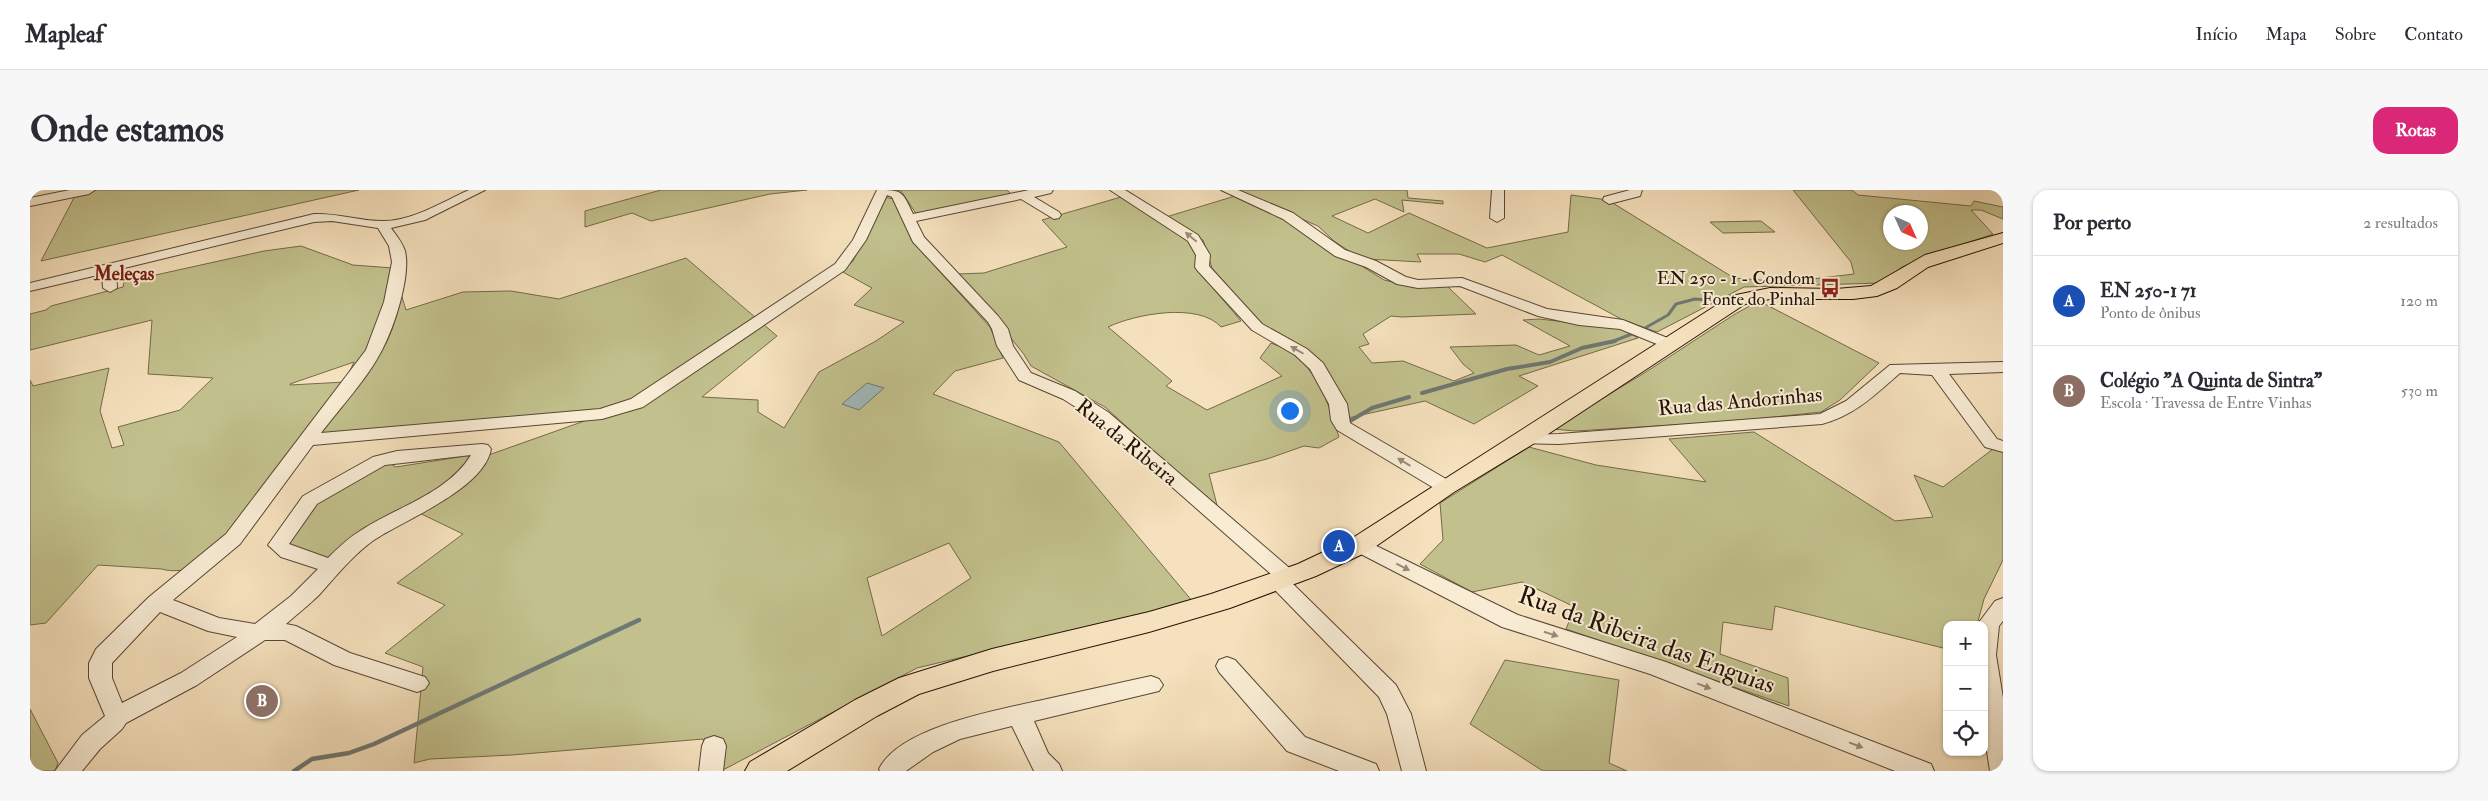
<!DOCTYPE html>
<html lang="pt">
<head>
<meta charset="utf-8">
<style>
	:root { --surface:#fff; --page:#f7f7f7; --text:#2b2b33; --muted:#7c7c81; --line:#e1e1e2; --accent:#db2777 }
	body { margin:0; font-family:"IM FELL Double Pica",serif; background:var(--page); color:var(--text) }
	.controls { position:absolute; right:15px; bottom:15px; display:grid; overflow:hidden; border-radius:10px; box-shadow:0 1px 4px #0004 }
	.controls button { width:45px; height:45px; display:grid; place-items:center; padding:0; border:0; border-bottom:1px solid var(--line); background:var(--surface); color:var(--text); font:25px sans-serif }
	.compass { position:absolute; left:1853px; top:15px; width:45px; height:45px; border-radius:50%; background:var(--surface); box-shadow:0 1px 4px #0004; rotate:135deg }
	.you { position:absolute; left:1259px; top:220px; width:18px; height:18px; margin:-12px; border:4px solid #fff; border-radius:50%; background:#1a73e8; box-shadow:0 0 0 8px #1a73e833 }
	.badge { display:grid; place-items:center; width:32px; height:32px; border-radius:50%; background:var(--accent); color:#fff; font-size:16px; font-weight:700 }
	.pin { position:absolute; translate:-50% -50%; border:2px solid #fff; box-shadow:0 1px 5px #0006 }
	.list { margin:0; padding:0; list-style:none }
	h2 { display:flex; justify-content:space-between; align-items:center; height:65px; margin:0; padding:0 20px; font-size:21px }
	h2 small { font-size:16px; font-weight:400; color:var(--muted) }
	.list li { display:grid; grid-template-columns:32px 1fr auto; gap:15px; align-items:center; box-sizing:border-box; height:90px; padding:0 20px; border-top:1px solid var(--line) }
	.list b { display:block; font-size:19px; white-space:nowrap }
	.list p { margin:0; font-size:16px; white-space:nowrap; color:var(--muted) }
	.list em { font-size:16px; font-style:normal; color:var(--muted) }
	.icon { flex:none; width:28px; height:28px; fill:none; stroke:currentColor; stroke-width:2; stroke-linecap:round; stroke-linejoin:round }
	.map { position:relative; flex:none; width:1973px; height:581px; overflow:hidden; border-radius:15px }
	header { display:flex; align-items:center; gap:30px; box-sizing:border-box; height:70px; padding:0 25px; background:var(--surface); border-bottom:1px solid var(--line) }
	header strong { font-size:24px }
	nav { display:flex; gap:28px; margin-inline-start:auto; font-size:18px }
	.intro { display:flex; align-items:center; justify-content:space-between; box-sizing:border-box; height:120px; padding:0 30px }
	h1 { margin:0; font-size:35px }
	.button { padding:12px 22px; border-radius:15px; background:var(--accent); color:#fff; font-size:18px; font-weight:700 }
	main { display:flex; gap:30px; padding:0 30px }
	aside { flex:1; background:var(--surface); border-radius:15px; box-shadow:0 1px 4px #0004 }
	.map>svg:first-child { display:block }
	.green { fill:#c2c18d; stroke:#746a4a; fill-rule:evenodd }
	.water { fill:#a1bbbc; stroke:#6f7873 }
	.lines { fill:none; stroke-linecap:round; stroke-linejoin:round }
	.stream-far2 { stroke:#6f7873; stroke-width:3 }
	.stream-far1 { stroke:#6f7873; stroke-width:4 }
	.stream { stroke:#6f7873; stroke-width:4.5 }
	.minor-casing { stroke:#594634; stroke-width:2 }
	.major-casing { stroke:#251306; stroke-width:2 }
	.minor { fill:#f8ecd4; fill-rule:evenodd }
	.major { fill:#f5e1bd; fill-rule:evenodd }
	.oneway { fill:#998a77 }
	.labels { text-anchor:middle; stroke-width:4; stroke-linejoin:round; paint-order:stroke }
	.far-poi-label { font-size:18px; fill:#251306; stroke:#f8ecd4; text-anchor:end }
	.far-neighbourhood-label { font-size:19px; font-weight:bold; fill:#7a1f14; stroke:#f8ecd4 }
	.street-label { font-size:21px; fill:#251306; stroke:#f8ecd4 }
	.near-street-label { font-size:25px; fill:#251306; stroke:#f8ecd4 }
</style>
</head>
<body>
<header>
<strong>Mapleaf</strong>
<nav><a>Início</a><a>Mapa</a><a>Sobre</a><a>Contato</a></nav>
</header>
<div class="intro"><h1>Onde estamos</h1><a class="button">Rotas</a></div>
<main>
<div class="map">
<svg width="1973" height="581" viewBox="0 0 1973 581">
	<rect width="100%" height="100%" fill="#f5e1bd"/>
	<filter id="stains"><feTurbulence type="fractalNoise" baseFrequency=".004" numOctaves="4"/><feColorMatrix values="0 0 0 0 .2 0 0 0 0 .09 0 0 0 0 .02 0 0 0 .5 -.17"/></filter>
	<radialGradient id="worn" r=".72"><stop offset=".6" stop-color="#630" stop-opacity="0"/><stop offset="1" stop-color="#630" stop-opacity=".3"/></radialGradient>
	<!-- green -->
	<path class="green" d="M48 0H329L11 71Z
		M631 0H777L740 4 621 31 602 23 555 37V21Z
		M866 0H977L982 5 887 25 871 1Z
		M1203 0H1377L1378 8 1413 11V14L1372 10 1374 22 1345 9 1302 26 1338 43 1379 23 1457 58 1538 42 1541 5 1578 10 1704 88 1757 92 1824 84 1821 72 1763 0H1822L1828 5 1941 16 1944 11 1973 17V29L1951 20H1941L1963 44 1890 69 1872 77 1851 93 1714 97 1627 142 1593 130 1472 65 1455 72 1429 64H1387L1391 72 1336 69 1328 67 1304 51 1288 36ZM1860 22H1890V52H1860Z
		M1205 6 1255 29 1303 64 1330 75 1354 90 1372 94 1416 95 1446 124 1372 127 1361 126 1333 144 1339 154 1329 157 1342 173 1373 171 1424 191 1444 183 1433 174 1420 157 1486 155 1509 165 1540 156 1493 130 1509 129 1591 138 1608 148 1489 186 1508 196 1444 234 1395 211 1318 228 1294 175 1239 141 1221 124 1182 78 1173 50 1136 27Z
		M854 7 864 9 882 51 960 137 973 168 925 181 903 204 1029 252 1163 412 887 478 691 581H681L673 549 482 565 400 569 384 573 393 477 355 463 415 415 367 393 433 344 379 318 305 366 295 369 256 355 284 311 359 273 366 277 442 265 453 267 560 229 270 252C243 290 205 353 166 376 158 381 140 382 132 379L68 375 16 433 0 435V190L3 196 79 178 70 221 82 258 94 255 88 237 150 220 183 188 118 184 122 130 0 160V124L16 120 21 116 93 97 94 92 234 61 271 56 323 75 363 78 376 120 433 102 481 101 529 109 656 68 747 146 672 207 728 210V222L754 238 789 182 846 151 874 132 824 115 842 98 811 81 823 71ZM324 172 315 192 260 195V194ZM919 353 941 388 852 446 837 388Z
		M1091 7 1160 51 1168 67 1166 78 1211 131 1191 137C1169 112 1105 124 1078 137L1142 191 1136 196 1177 220 1252 186 1230 168 1241 153C1284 168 1296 206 1309 247L1289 258 1274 256 1237 269 1179 284 1188 319 1075 217 1001 176 993 163 928 84 954 83 1037 57 1012 30Z
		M1731 31 1745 42 1693 43 1680 32Z
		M1729 111 1849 173 1810 210 1791 222 1706 231 1546 241 1522 239 1616 182 1705 124Z
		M1724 242 1865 331 1903 327 1884 285 1913 297 1963 259 1973 262V370L1954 409 1947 435H1917V459L1745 416 1742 440 1693 432 1690 464 1758 488 1759 516 1536 439 1545 417 1492 392 1442 402 1390 374 1413 350 1410 313 1499 257 1566 275 1676 292 1639 249Z
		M1475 470 1589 490 1579 573 1597 581H1513L1440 534Z
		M0 519 28 573 25 581H0Z"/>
	<!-- water -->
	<path class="water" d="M837 193 854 198 829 220 812 214Z"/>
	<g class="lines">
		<!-- stream-far2 -->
		<path class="stream-far2" d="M1615 138 1638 125 1646 114 1665 109 1690 111
			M1581 152 1607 142"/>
		<!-- stream-far1 -->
		<path class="stream-far1" d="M1392 203 1477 179 1520 172 1552 158 1585 151
			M1320 231 1342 218 1379 207"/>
		<!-- stream -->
		<path class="stream" d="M264 581 282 569 319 563 344 554 609 430"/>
		<defs>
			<path id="minor" d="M40 0H65L59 4 0 16V8Z
				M439 0H455L395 30 361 38C366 45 372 52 375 61 381 86 364 138 352 160 338 188 310 218 291 243L570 219 601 209 805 74 823 50 847 0C873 0 872 1 883 24L999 0H1023L1021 3 1004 7 1029 22 1031 25 1029 28 1024 29 991 9 886 31 894 47 968 126 978 139 983 156 1001 183 1045 201 1078 222 1264 382 1267 387 1262 393 1366 495 1381 524 1396 581H1372L1357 524 1349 507 1241 396 1238 391 1242 385 1066 230 1033 209 989 190 967 156 962 139 958 132 883 52 862 7 857 5 836 50 815 80 613 217 572 229 283 255 210 354 143 410 189 428 225 434 261 406 288 379 251 367 238 355 273 306 343 267 367 261 452 254 458 255 461 259C454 299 374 330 344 350 323 365 307 385 290 404 279 415 267 424 256 434L266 436 320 463 395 487 399 493 395 499 387 502 304 475 255 450H235L167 495 96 533 92 539 70 559 52 581H25L52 545 75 526 59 488V473L66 459 119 407 196 344 336 160 354 112 362 72 359 56 348 38 302 31 284 32 86 80 87 98 80 102 73 98 72 84 0 101V93L284 24C308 23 329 31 353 31 383 31 412 12 439 0ZM441 265C417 304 366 317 330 341 318 348 308 358 298 368L259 354 287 314 355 275ZM130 422 178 441 207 447 151 483 92 513 82 488V473Z
				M1080 0H1095L1168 45 1180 65 1179 76 1232 134 1277 159 1293 173 1317 214 1320 233 1423 293 1425 297 1423 301 1416 303 1409 301 1307 240 1301 230 1299 214 1280 179 1265 165 1222 140 1167 80 1165 77 1166 65 1158 51Z
				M1191 0H1208L1263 23 1315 60 1346 71 1376 87 1388 90 1432 88 1517 119 1593 130 1645 151 1647 154 1639 159 1590 139 1549 135 1508 126 1430 96 1388 98 1367 94 1336 77 1305 66 1253 29Z
				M1462 0H1474V28L1467 32 1460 28Z
				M1600 0H1612L1610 6 1579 14 1573 10 1574 7Z
				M1973 172V182L1919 184 1967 249 1973 251V262L1955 257 1902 185 1870 183C1846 204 1824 226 1792 234L1529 254 1489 253 1486 249 1489 245 1529 244 1790 224 1816 211 1860 175Z
				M1330 348 1488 425 1636 472 1901 574 1904 581H1865L1620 484 1472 437 1323 360 1320 355 1323 350Z
				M1973 408V431L1969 436 1966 465 1973 508V581H1960L1954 542V435H1947L1965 411Z
				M1197 467 1205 470 1275 547 1346 574 1349 581H1309L1257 561 1189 482 1186 476 1189 470Z
				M1121 486 1129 489 1133 495 1129 501 1004 531 1018 563 1029 574 1032 581H1004L982 536 930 549 903 562 876 581H850L849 579C870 536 973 519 1017 509 1052 501 1086 494 1121 486Z
				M684 546 693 549 696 556 693 581H669L672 556 675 549Z"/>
			<path id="major" d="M1973 43V53L1898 77 1867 98 1847 106 1823 109H1740L1715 114 1503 254 1424 302 1339 361 1286 386 1200 418 1119 442 963 481 889 504 847 526 757 581H715L720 572 825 510 869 488 962 459 1119 422 1181 404 1268 374 1321 349 1701 106 1740 98 1806 99 1841 96 1895 65Z"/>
		</defs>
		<!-- minor casing -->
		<use href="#minor" class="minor-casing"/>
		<!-- major casing -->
		<use href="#major" class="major-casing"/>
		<!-- minor -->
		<use href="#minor" class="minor"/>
		<!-- major -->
		<use href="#major" class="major"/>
	</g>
	<!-- one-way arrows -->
	<defs><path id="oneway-solid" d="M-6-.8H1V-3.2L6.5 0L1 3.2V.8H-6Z" transform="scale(1.25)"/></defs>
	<g class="oneway">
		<use href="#oneway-solid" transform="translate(1161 47) rotate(-140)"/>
		<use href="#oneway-solid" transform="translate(1267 160) rotate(-150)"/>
		<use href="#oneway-solid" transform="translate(1374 272) rotate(-149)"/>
		<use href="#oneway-solid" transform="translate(1373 377) rotate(27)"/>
		<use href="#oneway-solid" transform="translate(1521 444) rotate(18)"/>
		<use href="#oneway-solid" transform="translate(1674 496) rotate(21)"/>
		<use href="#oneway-solid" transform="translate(1826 555) rotate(21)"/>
	</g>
	<!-- icons -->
	<defs>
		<symbol id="bus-bare" viewBox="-9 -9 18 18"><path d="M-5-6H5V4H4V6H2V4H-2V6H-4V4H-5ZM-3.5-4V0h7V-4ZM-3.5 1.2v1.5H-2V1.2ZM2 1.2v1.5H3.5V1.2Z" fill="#8f2418" stroke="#f8ecd4" stroke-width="2.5" paint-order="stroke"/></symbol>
	</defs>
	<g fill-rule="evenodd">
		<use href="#bus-bare" x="1786" y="84" width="28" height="28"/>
	</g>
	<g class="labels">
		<!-- far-poi labels -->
		<g class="far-poi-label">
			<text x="1785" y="94">EN 250 - 1 - Condom<tspan x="1785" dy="21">Fonte do Pinhal</tspan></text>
		</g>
		<!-- far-neighbourhood labels -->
		<g class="far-neighbourhood-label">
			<text x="94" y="90">Meleças</text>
		</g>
		<!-- street labels -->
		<g class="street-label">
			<text transform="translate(1710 211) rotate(-5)" y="7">Rua das Andorinhas</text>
			<text transform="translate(1097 252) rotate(39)" y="7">Rua da Ribeira</text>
		</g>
		<!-- near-street labels -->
		<g class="near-street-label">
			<text transform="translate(1617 449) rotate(20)" y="9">Rua da Ribeira das Enguias</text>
		</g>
	</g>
	<rect width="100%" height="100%" filter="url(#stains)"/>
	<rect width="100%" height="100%" fill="url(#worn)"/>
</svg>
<div class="controls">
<button>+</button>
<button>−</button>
<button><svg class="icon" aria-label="locate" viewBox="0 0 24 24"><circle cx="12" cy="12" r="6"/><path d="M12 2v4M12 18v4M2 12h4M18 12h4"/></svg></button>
</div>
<svg class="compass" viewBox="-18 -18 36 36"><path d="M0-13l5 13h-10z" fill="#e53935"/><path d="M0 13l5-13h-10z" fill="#7c7c81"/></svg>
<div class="you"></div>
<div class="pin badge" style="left:1309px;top:356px;background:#1a4fb4">A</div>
<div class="pin badge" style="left:232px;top:511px;background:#8d6e63">B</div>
</div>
<aside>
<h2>Por perto<small>2 resultados</small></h2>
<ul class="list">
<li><span class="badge" style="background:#1a4fb4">A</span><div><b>EN 250-1 71</b><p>Ponto de ônibus</p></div><em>120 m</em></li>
<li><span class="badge" style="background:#8d6e63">B</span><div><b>Colégio &quot;A Quinta de Sintra&quot;</b><p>Escola · Travessa de Entre Vinhas</p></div><em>530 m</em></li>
</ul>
</aside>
</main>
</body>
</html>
